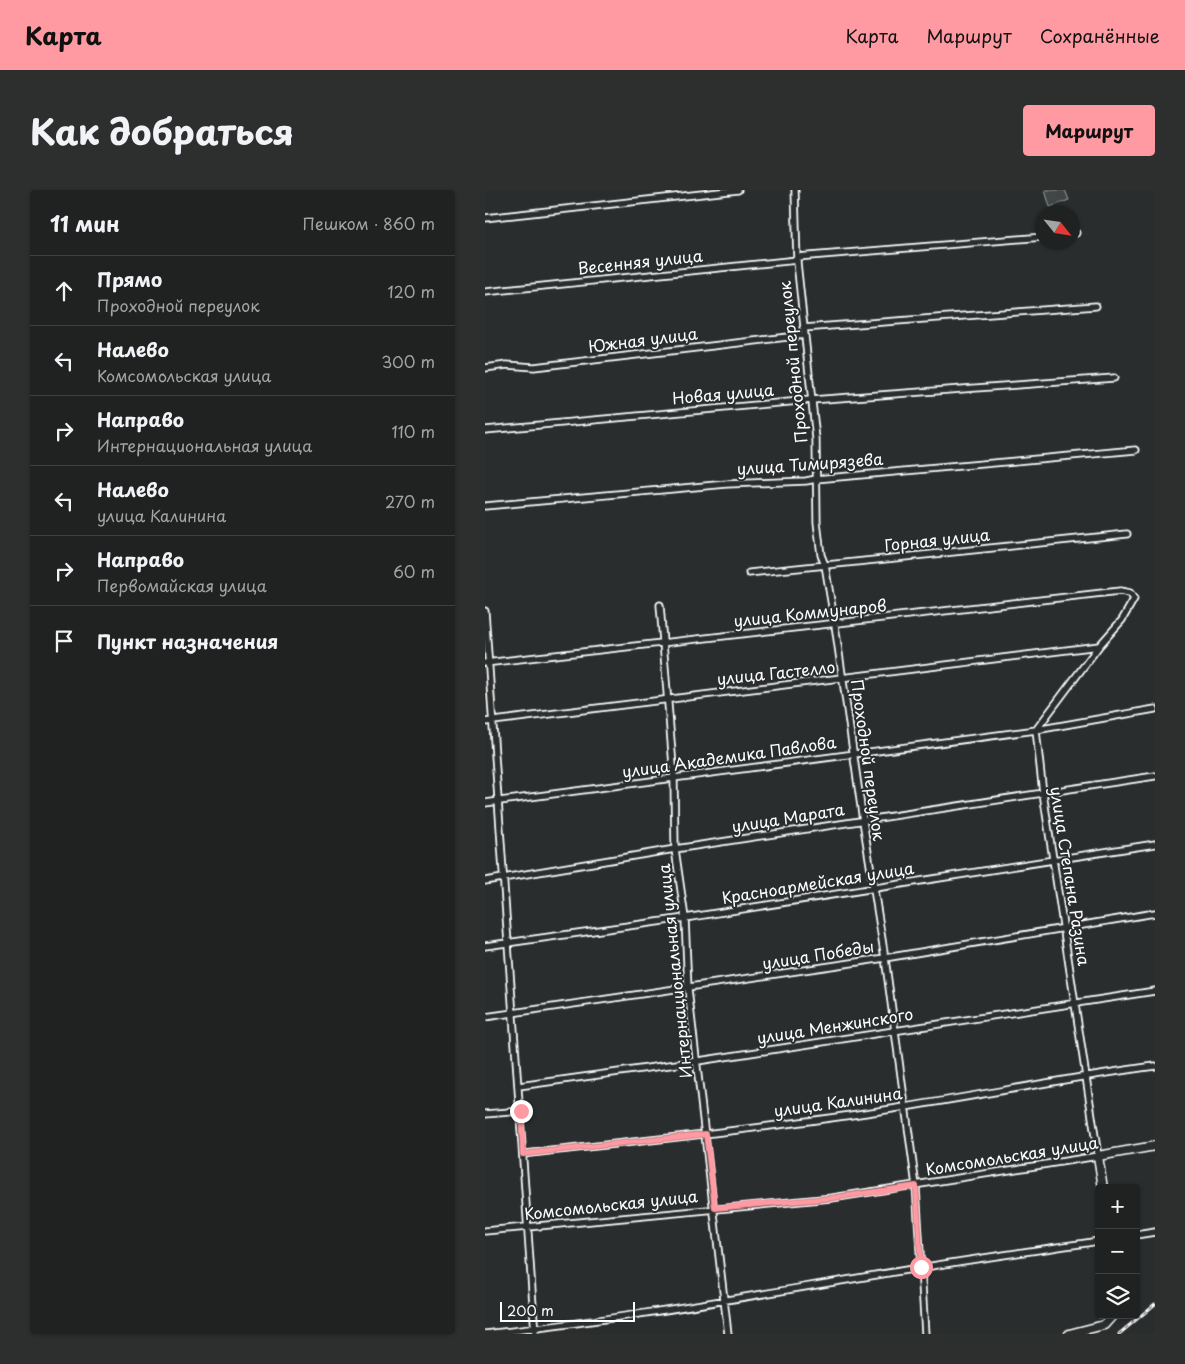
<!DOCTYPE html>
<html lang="ru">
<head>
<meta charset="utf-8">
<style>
	:root { --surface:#202222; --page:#2d2f2f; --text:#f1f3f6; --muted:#a2a4a5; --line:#3d3f40; --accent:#ff9aa2 }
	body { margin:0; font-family:"Playpen Sans",sans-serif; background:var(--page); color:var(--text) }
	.controls { position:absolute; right:15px; bottom:15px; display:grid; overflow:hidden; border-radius:5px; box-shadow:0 1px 4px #0004 }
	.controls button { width:45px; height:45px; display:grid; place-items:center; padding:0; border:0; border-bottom:1px solid var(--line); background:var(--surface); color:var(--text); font:25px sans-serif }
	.compass { position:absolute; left:550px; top:15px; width:45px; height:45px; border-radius:50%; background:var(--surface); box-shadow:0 1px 4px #0004; rotate:120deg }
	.scale { position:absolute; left:15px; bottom:12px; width:135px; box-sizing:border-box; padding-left:5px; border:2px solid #fff; border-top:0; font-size:14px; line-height:18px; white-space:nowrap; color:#fff; -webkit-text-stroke:4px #2a2d2e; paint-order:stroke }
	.stop { position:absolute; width:15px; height:15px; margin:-11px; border:4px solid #ff9aa2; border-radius:50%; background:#fff }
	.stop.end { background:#ff9aa2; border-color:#fff; box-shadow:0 1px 5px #0008 }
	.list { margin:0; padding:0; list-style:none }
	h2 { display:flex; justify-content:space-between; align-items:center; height:65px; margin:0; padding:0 20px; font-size:21px }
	h2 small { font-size:16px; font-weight:400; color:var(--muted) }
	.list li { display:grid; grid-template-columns:32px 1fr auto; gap:15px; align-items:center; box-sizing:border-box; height:70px; padding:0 20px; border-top:1px solid var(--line) }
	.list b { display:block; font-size:19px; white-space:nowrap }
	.list p { margin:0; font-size:16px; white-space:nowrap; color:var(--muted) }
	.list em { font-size:16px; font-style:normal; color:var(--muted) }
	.icon { flex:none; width:28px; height:28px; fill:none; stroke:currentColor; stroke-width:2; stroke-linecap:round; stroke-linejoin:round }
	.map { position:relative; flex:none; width:670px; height:1144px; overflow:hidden; border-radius:5px }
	header { display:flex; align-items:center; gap:30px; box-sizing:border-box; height:70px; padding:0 25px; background:var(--accent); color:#111 }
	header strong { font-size:24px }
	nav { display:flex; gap:28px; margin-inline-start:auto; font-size:18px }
	.intro { display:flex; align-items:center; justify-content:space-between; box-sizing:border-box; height:120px; padding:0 30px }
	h1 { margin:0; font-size:35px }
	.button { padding:12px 22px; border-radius:5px; background:var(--accent); color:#111; font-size:18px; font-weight:700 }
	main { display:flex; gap:30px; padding:0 30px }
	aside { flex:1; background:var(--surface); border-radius:5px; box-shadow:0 1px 4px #0004 }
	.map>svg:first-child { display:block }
	.green { fill:#414445; stroke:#a0a2a2 }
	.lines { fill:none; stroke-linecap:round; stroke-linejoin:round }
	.minor-casing { stroke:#fff; stroke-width:9 }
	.major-casing { stroke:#fff; stroke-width:11 }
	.minor { stroke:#2a2d2e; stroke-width:5.5 }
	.major { stroke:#2a2d2e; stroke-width:8 }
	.rail-casing { stroke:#fff; stroke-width:3 }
	.rail { stroke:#2a2d2e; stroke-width:1; stroke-dasharray:4; stroke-linecap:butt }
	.route { stroke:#ff9aa2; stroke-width:6 }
	.labels { text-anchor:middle; stroke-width:4; stroke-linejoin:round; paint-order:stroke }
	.street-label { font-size:16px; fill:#fff; stroke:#2a2d2e }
</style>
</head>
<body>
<header>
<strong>Карта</strong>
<nav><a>Карта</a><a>Маршрут</a><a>Сохранённые</a></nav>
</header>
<div class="intro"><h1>Как добраться</h1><a class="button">Маршрут</a></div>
<main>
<aside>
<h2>11 мин<small>Пешком · 860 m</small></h2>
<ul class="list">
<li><svg class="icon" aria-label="ahead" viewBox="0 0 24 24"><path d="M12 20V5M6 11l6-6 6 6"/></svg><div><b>Прямо</b><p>Проходной переулок</p></div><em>120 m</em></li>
<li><svg class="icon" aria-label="left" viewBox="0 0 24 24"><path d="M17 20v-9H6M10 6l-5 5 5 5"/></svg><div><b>Налево</b><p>Комсомольская улица</p></div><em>300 m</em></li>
<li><svg class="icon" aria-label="right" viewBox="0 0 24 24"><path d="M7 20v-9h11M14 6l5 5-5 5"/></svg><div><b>Направо</b><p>Интернациональная улица</p></div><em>110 m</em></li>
<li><svg class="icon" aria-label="left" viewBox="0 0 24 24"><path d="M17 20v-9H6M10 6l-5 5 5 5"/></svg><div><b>Налево</b><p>улица Калинина</p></div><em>270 m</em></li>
<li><svg class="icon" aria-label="right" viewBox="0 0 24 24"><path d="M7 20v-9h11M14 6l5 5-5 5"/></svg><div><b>Направо</b><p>Первомайская улица</p></div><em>60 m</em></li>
<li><svg class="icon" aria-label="arrive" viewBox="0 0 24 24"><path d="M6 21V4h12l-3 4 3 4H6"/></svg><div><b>Пункт назначения</b></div></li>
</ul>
</aside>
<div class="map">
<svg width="670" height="1144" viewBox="0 0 670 1144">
	<rect width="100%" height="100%" fill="#2a2d2e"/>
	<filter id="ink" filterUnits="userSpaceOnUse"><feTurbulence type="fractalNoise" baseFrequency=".02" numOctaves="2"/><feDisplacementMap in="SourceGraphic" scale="10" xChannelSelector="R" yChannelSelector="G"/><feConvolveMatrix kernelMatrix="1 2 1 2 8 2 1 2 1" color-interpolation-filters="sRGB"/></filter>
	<g filter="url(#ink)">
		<!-- green -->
		<path class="green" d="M560 0H580L584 10 565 17Z"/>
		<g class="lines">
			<defs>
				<path id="minor" d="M310 0 312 72 331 249 332 332 336 365 340 375 350 435 378 631 400 768 431 996 440 1144
					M0 28 253 0
					M588 43H591
					M312 67 558 47
					M0 102 312 70
					M318 138 611 116
					M0 178 22 175 49 177 320 145
					M0 240 326 210 629 188
					M0 316 242 294 321 291 331 289 651 260
					M264 383 642 344
					M175 415 189 588 190 659 200 728 203 799 243 1144
					M0 421 50 1144
					M0 473 635 401 645 403 649 409 637 430 614 456 551 540 558 603 613 966 347 1008 0 1041
					M0 532 614 456
					M0 613 551 540 670 519
					M0 691 190 659 670 586
					M0 756 200 728 670 654
					M0 827 400 768 670 723
					M34 896 213 871 670 801
					M0 924 36 921
					M38 964C165 950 293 937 420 917 504 904 586 887 670 876
					M651 1045 670 1042
					M0 1144C146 1129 290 1101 434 1078 494 1068 554 1060 614 1051"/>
				<path id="major" d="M618 998 613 966 670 956
					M584 1144 619 1135 628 1125"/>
			</defs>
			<!-- minor casing -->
			<use href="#minor" class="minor-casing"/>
			<!-- major casing -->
			<use href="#major" class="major-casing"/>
			<!-- minor -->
			<use href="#minor" class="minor"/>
			<!-- major -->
			<use href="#major" class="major"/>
			<defs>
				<path id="rail" d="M634 1144 670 1114"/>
			</defs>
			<!-- rail casing -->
			<use href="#rail" class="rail-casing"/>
			<!-- rail -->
			<use href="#rail" class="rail"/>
		</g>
	</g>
	<g class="lines" filter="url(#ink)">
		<!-- route -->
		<path class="route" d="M36 921 38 964 221 944 230 1018 347 1008 431 996 436 1077"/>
	</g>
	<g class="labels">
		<!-- street labels -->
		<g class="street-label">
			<text transform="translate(155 72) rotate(-6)" y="6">Весенняя улица</text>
			<text transform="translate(158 150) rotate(-7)" y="6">Южная улица</text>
			<text transform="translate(308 172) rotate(-96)" y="6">Проходной переулок</text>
			<text transform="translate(238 204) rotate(-5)" y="6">Новая улица</text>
			<text transform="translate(325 274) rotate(-4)" y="6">улица Тимирязева</text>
			<text transform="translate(452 350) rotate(-6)" y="6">Горная улица</text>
			<text transform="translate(325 423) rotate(-6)" y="6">улица Коммунаров</text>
			<text transform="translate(291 483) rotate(-6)" y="6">улица Гастелло</text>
			<text transform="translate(244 567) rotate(-8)" y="6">улица Академика Павлова</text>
			<text transform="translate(383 570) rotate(82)" y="6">Проходной переулок</text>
			<text transform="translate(303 628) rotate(-9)" y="6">улица Марата</text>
			<text transform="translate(585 686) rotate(81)" y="6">улица Степана Разина</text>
			<text transform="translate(333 693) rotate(-9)" y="6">Красноармейская улица</text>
			<text transform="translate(333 765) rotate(-9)" y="6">улица Победы</text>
			<text transform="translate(190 781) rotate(-96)" y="6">Интернациональная улица</text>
			<text transform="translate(350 836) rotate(-9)" y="6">улица Менжинского</text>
			<text transform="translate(353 912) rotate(-8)" y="6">улица Калинина</text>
			<text transform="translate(527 966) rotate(-9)" y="6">Комсомольская улица</text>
			<text transform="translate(126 1015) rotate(-6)" y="6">Комсомольская улица</text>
		</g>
	</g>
</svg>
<div class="controls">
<button>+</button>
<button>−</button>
<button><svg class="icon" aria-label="layers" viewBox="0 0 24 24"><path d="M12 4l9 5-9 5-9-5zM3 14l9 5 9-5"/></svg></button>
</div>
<svg class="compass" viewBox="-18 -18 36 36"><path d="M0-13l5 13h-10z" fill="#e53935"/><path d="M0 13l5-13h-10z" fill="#a2a4a5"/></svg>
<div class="scale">200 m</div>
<div class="stop" style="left:436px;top:1077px"></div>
<div class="stop end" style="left:36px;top:921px"></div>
</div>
</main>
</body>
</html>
